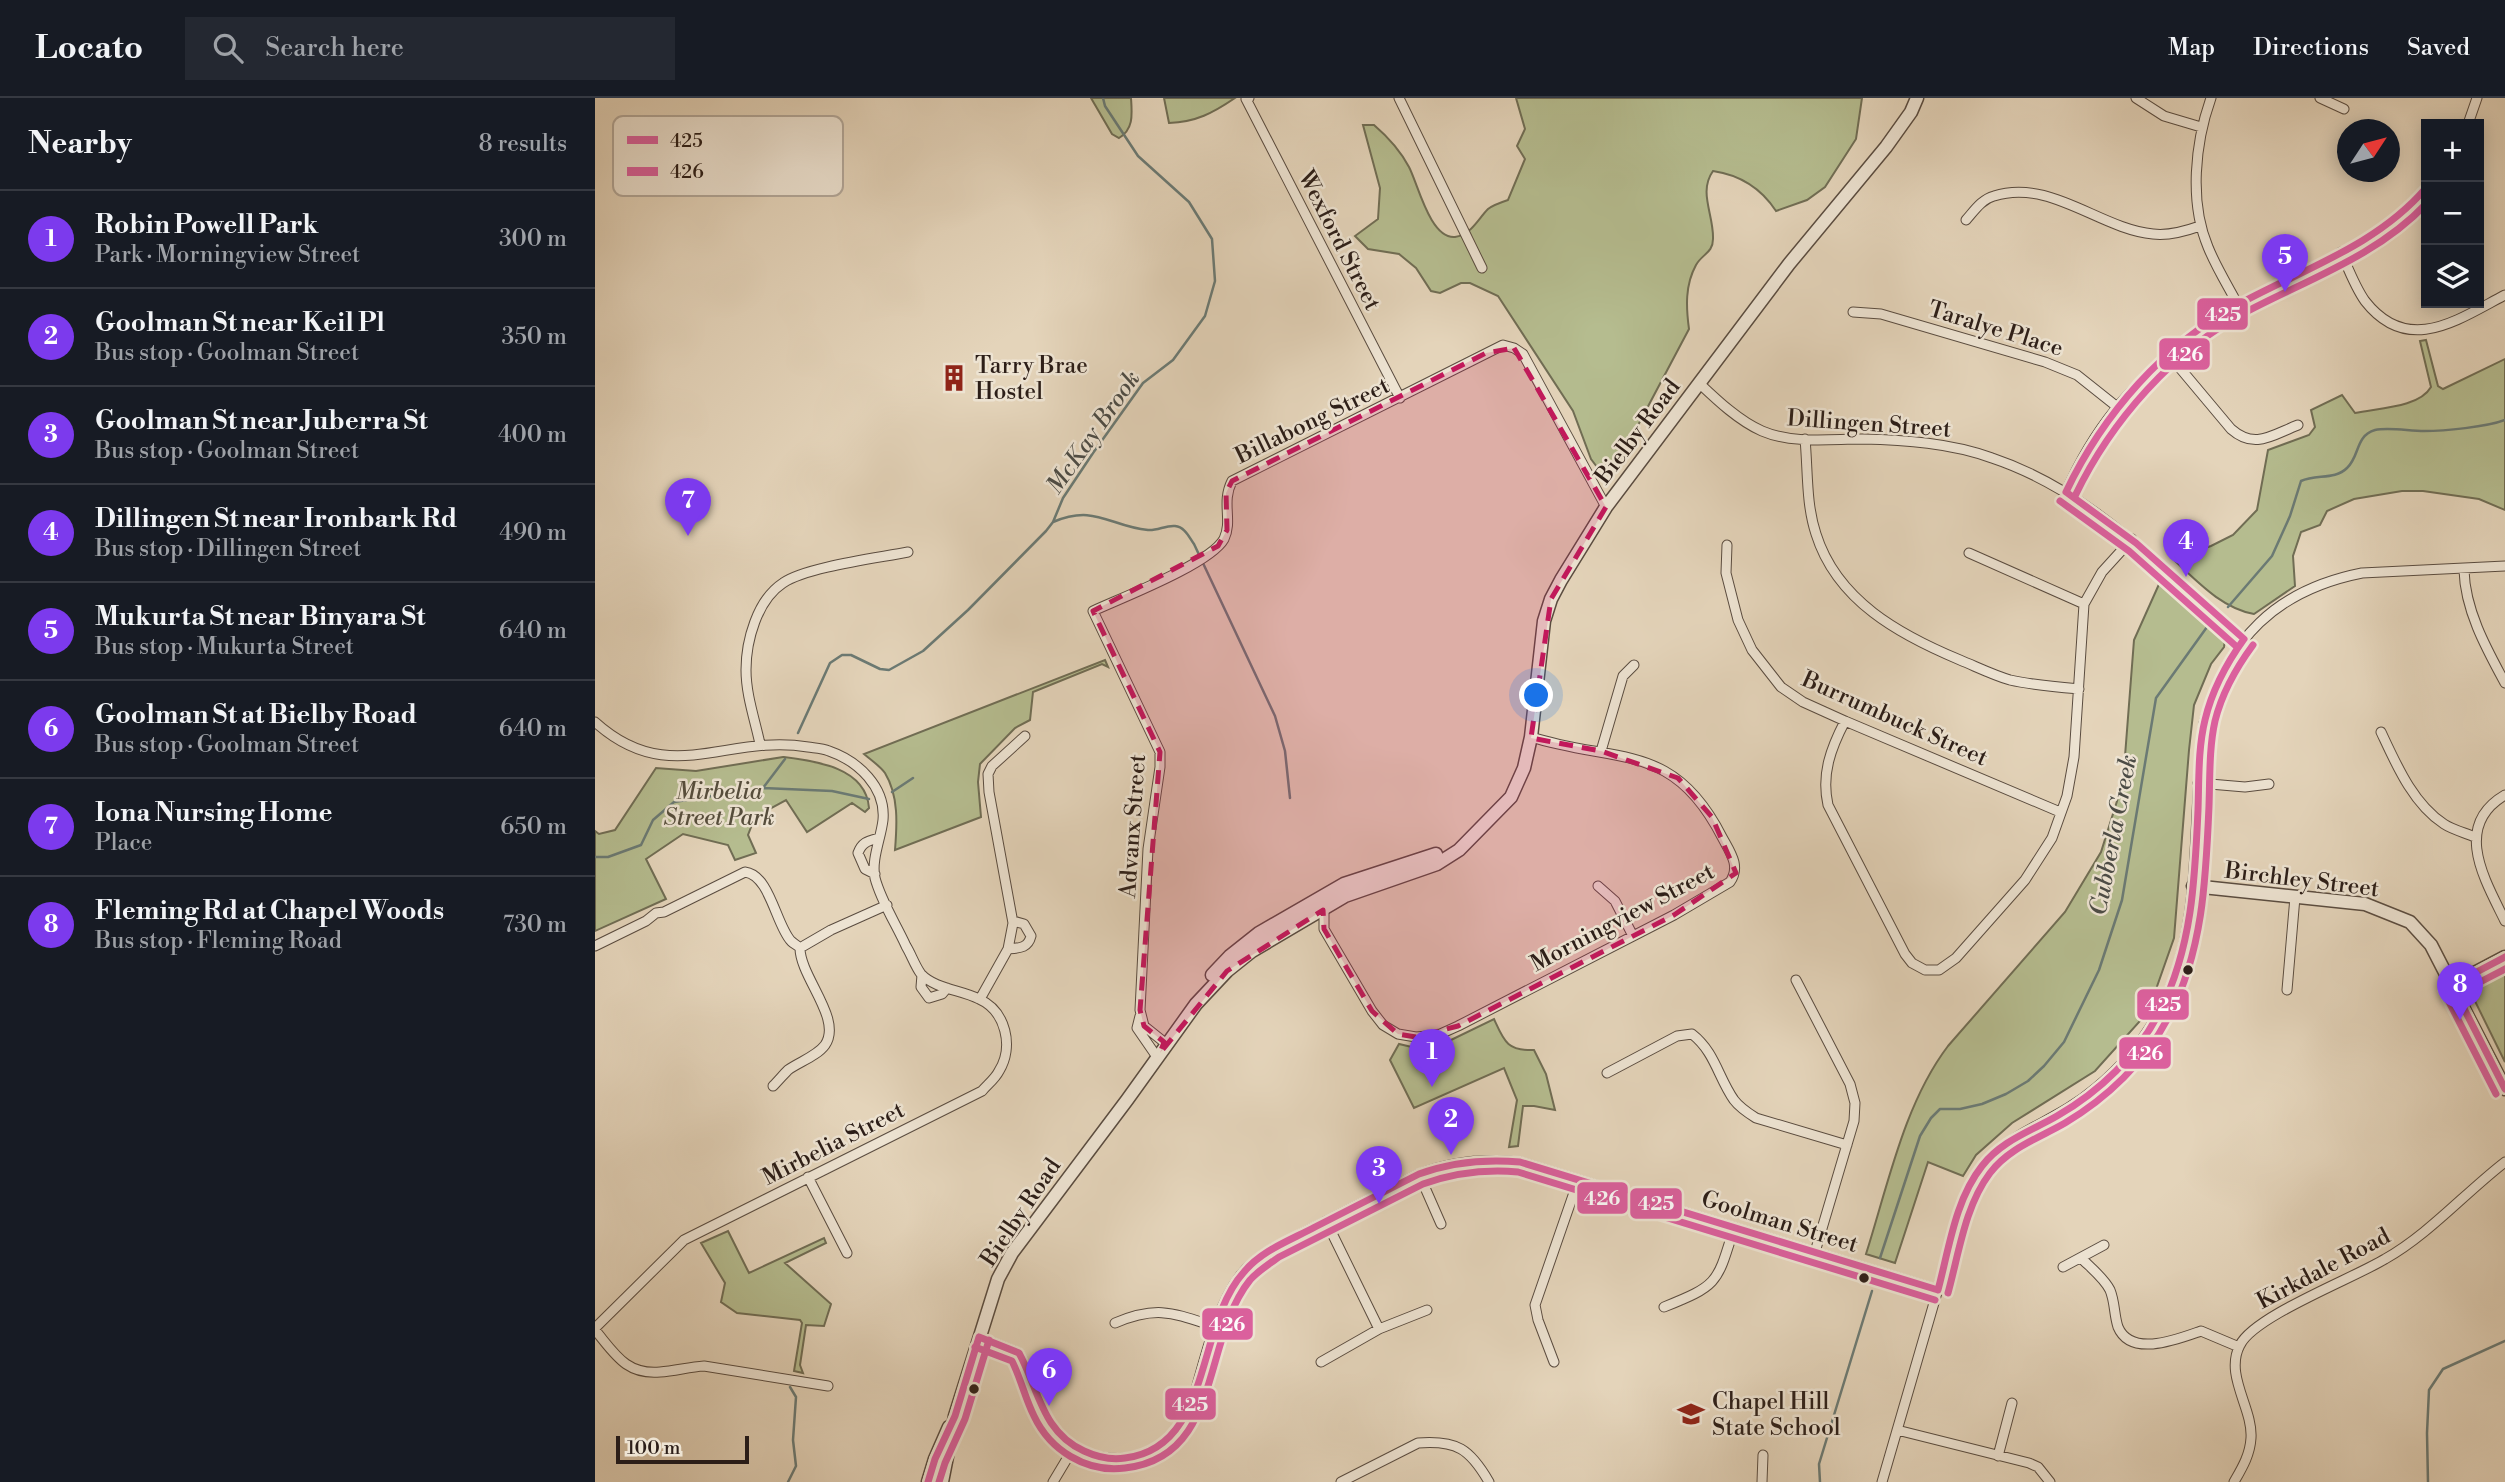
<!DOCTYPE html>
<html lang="en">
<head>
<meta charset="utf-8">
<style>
	:root { --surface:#171b24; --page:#242831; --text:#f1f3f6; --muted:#9ea1a6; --line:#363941; --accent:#7c3aed }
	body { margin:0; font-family:"Libre Bodoni",serif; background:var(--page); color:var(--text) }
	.controls { position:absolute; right:21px; top:21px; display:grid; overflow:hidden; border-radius:0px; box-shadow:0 4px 18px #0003 }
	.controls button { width:63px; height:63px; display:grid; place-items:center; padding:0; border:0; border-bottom:2px solid var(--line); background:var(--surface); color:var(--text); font:35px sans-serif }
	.compass { position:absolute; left:1742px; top:21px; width:63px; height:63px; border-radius:50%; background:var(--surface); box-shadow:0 4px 18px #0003; rotate:54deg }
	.scale { position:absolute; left:21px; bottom:18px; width:133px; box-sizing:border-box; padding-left:7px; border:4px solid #2c1e18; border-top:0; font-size:19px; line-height:24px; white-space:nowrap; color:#2c1e18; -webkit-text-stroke:5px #ede3d2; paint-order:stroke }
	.you { position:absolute; left:942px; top:598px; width:24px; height:24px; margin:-18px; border:5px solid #fff; border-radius:50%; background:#1a73e8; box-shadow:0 0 0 10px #1a73e833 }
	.badge { display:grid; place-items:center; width:46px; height:46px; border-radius:50%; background:var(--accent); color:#fff; font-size:23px; font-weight:700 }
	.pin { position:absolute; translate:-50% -58px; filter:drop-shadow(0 2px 4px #0008) }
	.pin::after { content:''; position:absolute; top:37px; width:24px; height:21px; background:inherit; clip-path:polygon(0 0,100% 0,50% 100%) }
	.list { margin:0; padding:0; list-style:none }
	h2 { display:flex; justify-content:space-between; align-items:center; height:91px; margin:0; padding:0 28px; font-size:30px }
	h2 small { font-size:23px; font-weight:400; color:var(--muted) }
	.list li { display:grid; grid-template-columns:46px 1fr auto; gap:21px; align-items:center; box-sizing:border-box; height:98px; padding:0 28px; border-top:2px solid var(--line) }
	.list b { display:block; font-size:26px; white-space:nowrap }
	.list p { margin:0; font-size:23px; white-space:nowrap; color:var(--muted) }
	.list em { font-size:23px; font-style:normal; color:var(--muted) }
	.icon { flex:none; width:38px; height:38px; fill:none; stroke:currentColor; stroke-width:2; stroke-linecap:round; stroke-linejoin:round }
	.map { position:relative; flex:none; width:1910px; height:1384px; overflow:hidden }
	header { display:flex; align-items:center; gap:42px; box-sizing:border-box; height:98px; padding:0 35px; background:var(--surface); border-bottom:2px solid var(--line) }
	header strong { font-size:33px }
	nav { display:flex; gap:38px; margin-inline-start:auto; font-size:24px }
	.search { width:490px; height:63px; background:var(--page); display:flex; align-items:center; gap:18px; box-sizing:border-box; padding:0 24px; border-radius:0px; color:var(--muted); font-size:26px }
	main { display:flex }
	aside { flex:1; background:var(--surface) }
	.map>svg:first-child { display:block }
	.green { fill:#b5bc8f; stroke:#706d54; stroke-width:2 }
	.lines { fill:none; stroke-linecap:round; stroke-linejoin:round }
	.stream { stroke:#6b7a74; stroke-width:2.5 }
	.minor-casing { stroke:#5a4c40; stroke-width:11 }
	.tertiary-casing { stroke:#5a4c40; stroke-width:15 }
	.minor { stroke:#ede3d2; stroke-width:9 }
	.tertiary { stroke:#ede3d2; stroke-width:12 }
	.bus-1-casing { stroke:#ede3d2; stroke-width:12 }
	.bus-2-casing { stroke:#ede3d2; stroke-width:12 }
	.bus-1 { stroke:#db609d; stroke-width:7 }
	.bus-2 { stroke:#db609d; stroke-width:7 }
	.marked { fill:#c2185b; fill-opacity:0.2; stroke:#c2185b; stroke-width:5; stroke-dasharray:14 9; stroke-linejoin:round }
	.bus-dot { fill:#2c1e18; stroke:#ede3d2; stroke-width:2.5 }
	.labels { text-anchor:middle; stroke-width:5; stroke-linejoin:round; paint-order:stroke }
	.street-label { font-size:23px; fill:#2c1e18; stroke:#ede3d2 }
	.poi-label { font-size:23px; fill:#2c1e18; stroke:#ede3d2; text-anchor:start }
	.park-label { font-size:23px; font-style:italic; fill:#554d3c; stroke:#ede3d2 }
	.water-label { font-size:24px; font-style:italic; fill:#4c4c46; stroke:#ede3d2 }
	.key { fill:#ede3d2; stroke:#b3a89a; stroke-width:2 }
	.key-label { font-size:19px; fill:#2c1e18 }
	.line-badge { stroke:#ede3d2; stroke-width:2.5 }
	.badge-label { font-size:19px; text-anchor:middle; font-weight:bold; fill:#fff }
</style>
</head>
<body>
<header>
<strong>Locato</strong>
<div class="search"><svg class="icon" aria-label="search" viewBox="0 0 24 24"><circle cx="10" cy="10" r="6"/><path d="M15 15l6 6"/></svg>Search here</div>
<nav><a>Map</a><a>Directions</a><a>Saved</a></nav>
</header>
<main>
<aside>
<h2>Nearby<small>8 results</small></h2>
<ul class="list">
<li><span class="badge">1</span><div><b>Robin Powell Park</b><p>Park · Morningview Street</p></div><em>300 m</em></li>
<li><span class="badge">2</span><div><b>Goolman St near Keil Pl</b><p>Bus stop · Goolman Street</p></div><em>350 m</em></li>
<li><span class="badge">3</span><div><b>Goolman St near Juberra St</b><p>Bus stop · Goolman Street</p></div><em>400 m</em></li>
<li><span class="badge">4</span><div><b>Dillingen St near Ironbark Rd</b><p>Bus stop · Dillingen Street</p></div><em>490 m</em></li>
<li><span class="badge">5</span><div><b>Mukurta St near Binyara St</b><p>Bus stop · Mukurta Street</p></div><em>640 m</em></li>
<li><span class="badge">6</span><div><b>Goolman St at Bielby Road</b><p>Bus stop · Goolman Street</p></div><em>640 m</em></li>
<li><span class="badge">7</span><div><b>Iona Nursing Home</b><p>Place</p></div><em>650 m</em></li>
<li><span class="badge">8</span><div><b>Fleming Rd at Chapel Woods</b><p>Bus stop · Fleming Road</p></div><em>730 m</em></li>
</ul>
</aside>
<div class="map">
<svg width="1910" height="1384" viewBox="0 0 1910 1384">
	<rect width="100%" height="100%" fill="#e4d4ba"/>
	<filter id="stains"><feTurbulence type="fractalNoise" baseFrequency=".00286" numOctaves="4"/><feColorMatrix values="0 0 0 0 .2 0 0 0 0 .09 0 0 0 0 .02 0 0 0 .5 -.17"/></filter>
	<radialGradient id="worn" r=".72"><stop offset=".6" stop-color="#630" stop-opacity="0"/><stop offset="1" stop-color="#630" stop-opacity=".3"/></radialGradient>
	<!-- green -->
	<path class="green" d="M496 0H536C537 16 539 31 524 40L517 36Z
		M569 0H640C618 15 601 24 574 25Z
		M921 0H1267L1261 41 1230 89 1212 102 1181 113C1166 90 1145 77 1118 73 1103 94 1119 117 1118 141 1118 155 1107 156 1101 167 1090 187 1091 209 1094 231L1023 365 1002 369 996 361 978 313 903 198 875 185H866L845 195 836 193 821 170 804 156 773 151 760 138 783 121 785 90 768 27H779C793 39 805 52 814 69 823 86 835 141 860 139 876 137 883 121 893 111 898 107 907 104 913 102L930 61 922 48 930 31Z
		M1831 242 1843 288 1848 291 1910 261V412L1884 401 1828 393H1807L1759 401 1732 413 1725 427 1706 434 1698 458 1700 488 1659 516C1626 510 1602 483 1578 461L1616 448 1638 437 1662 412 1673 352 1714 337 1720 329 1716 312 1747 297 1760 315C1782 310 1824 310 1836 289L1825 243Z
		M1565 484 1630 542 1629 549 1616 566 1599 607 1594 652 1579 840 1553 914 1500 973 1417 1025 1381 1057 1368 1078 1333 1064 1300 1165 1271 1156C1293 1087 1309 1006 1353 948L1470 814 1506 754 1528 684 1539 542Z
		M510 562 513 569 507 566 438 594 435 622 420 630 385 666 383 684 386 719 300 752C302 727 304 698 290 675 285 668 276 662 269 656Z
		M188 659C220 663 271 669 274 710L270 714 257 705 212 734 191 702 160 719 153 737 161 755 140 762 133 747 88 736 51 761 71 801 0 833V733L4 736 20 732 61 670 101 673Z
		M1910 875V964L1875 893Z
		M899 921C909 943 912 953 939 952L951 976 960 1012 939 1008H928L923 1048 914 1049 922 1002 909 970 819 1010 795 962 804 946 825 951 856 942Z
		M133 1133 154 1175 229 1140 231 1145 190 1165 236 1206 229 1228 211 1227 205 1267 208 1275 199 1273 207 1225 205 1222 142 1215 126 1204 130 1185 106 1145Z"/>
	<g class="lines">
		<!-- stream -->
		<path class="stream" d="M458 424C500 406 514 428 553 432 562 433 571 427 580 428 590 429 594 439 599 446L680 618 690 653 695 700
			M1633 509 1677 458 1695 418 1706 383C1721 376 1740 382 1752 370 1765 358 1760 338 1780 332 1794 329 1814 333 1829 333 1849 333 1892 329 1910 322
			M203 635 235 565 247 557H256L285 571 294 572 328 553 373 512 451 433 458 424 468 400 498 355 548 285 578 262 610 218 620 183 617 141 594 104 543 58 510 8 508 0
			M168 690 190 661
			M297 694 318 680
			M0 759H13L46 747 58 722 79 704 168 690 237 693 274 701
			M1285 1160 1325 1038 1336 1020 1345 1011H1365L1387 1006 1411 996 1433 983 1449 968 1469 944 1504 872 1527 802 1561 600 1612 529
			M193 1384 201 1368 198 1342 201 1299 195 1289
			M1225 1384 1224 1366 1277 1193
			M1833 1384 1832 1335 1834 1292 1848 1271 1910 1243"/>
		<defs>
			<path id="minor" d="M654 0 651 1 805 300
				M804 0 887 170
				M1541 0 1569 18 1606 29
				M1616 0C1600 45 1594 104 1613 149 1621 169 1633 188 1643 207
				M1725 0 1749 11
				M1873 26 1882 0
				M1371 122C1379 113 1387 101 1399 98 1455 80 1505 131 1558 136 1573 138 1591 133 1605 128
				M1746 154C1753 170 1760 189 1770 203 1813 258 1862 222 1910 197
				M1258 214 1286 216 1450 264 1482 277 1521 308
				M1574 257 1636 331C1660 352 1677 337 1703 327
				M1104 285C1122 302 1144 323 1167 333 1197 346 1235 341 1267 341 1310 342 1356 345 1397 360 1499 394 1569 474 1649 541
				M1210 341C1213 373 1211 406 1221 436 1242 503 1305 537 1365 562 1382 569 1398 577 1415 582 1437 587 1461 589 1484 591
				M1471 394C1500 328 1534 290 1589 245 1607 231 1626 216 1646 205 1693 181 1744 160 1788 130 1804 120 1819 104 1831 90
				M1132 447 1131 475 1143 522 1157 552 1186 589 1208 604 1250 623 1465 714
				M1374 455 1489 506
				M1869 472C1870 512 1891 550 1910 585
				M1250 623C1236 650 1226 676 1233 707L1310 856 1317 865 1330 872H1344L1361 860 1430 782 1457 740 1472 698 1479 659 1489 506 1507 474 1537 441
				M0 624C74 691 132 635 213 649 219 650 227 650 234 653 263 663 291 689 288 722 286 740 276 762 280 780 286 803 301 826 311 848 316 856 320 868 326 876 340 891 367 892 384 901 411 913 419 949 404 973 400 981 392 987 387 993L89 1142 0 1230
				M1786 634C1801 666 1818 706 1849 726 1858 732 1871 735 1880 739
				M165 646C160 622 151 597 151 572 151 543 162 502 188 485 211 469 283 460 313 454
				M1006 653 1028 578 1039 567
				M1603 685 1650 689 1674 686
				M1910 697C1857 728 1890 782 1910 823
				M280 776 270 771 263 755C267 744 273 743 284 740
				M1003 788 1020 803 1038 838
				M729 811V831L777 913 788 927 803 936 821 939 843 937 863 928 1079 817 1135 784C1146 768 1135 754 1127 739 1078 643 1023 666 936 639
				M0 848 51 823 61 815 69 814 150 774C175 777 181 827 196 843 199 846 202 847 205 850 205 879 248 921 230 947 222 958 204 964 193 972 188 977 183 983 178 988
				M205 850 236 832 292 807
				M413 851C425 850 433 850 436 838L429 826 418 823
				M327 877 326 889 334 900 347 896 352 890
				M1201 882 1255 986 1260 1005 1259 1023 1220 1154
				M1692 892 1700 799
				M385 901 413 851 418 825 394 694 393 676 397 668 430 638
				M545 918 542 930 562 959
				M569 944 549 928 545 912 553 751 565 669V654L498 513C526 500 615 466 629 441 638 422 626 405 637 383L908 247 919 250 928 256 1011 409
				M1012 975 1082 938 1097 936C1120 954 1123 979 1139 1002 1145 1010 1153 1015 1161 1020L1252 1047
				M824 1076 846 1126
				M213 1079 252 1155
				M731 1123 784 1231
				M1486 1160C1495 1169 1509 1180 1515 1192 1520 1204 1519 1217 1523 1229 1536 1260 1583 1241 1606 1233L1644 1249
				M1468 1169 1509 1147
				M1069 1209C1124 1187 1122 1185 1139 1130
				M520 1225C563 1207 578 1215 621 1229
				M0 1232C20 1256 31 1277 65 1274 80 1273 94 1269 109 1268L233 1288
				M384 1239 424 1255C438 1278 441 1307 457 1329 481 1362 535 1372 568 1345 580 1336 587 1324 595 1312 608 1270 619 1212 645 1178 654 1166 666 1158 679 1150L824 1076C857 1063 890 1060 925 1064L1343 1192
				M726 1264 784 1231 832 1212
				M959 1264 943 1222 940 1207 983 1083
				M1302 1332 1434 1365 1443 1369 1455 1384
				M1403 1358 1417 1305
				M458 1384 479 1349
				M746 1384 823 1345C862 1342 875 1351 894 1384
				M1167 1384 1168 1357
				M1287 1384 1368 1105C1396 1032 1448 1035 1501 990 1622 890 1591 761 1609 625 1632 541 1681 492 1767 475L1910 468
				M1639 1384C1647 1370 1655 1357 1656 1340 1658 1310 1629 1277 1645 1247 1659 1218 1759 1180 1790 1161 1833 1137 1871 1094 1910 1064"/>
			<path id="tertiary" d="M1598 788 1770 806 1815 824 1836 847 1910 991
				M617 877 635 858 664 835 749 786 841 756
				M1857 887 1910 859
				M333 1384 340 1361 354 1329
				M347 1384 360 1318 403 1181 417 1155 532 1002 601 906 632 873 657 853 750 798 842 766 864 752 916 699 929 670 936 639 949 523 956 501 966 482 1011 409 1194 166 1291 49 1316 14 1322 0"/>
		</defs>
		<!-- minor casing -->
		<use href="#minor" class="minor-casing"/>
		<!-- tertiary casing -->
		<use href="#tertiary" class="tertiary-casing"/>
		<!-- minor -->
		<use href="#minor" class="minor"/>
		<!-- tertiary -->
		<use href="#tertiary" class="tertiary"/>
		<defs>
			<path id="bus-1" d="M1471 394C1508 316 1569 246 1646 205 1711 170 1782 147 1831 90
				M1471 394 1541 445 1649 541
				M1857 887 1910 991
				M1857 887 1910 859
				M1343 1192C1354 1151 1360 1102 1387 1068 1406 1043 1436 1033 1462 1018 1504 994 1543 957 1565 913 1597 850 1600 781 1603 712 1604 682 1603 650 1610 622 1617 592 1631 566 1649 541
				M384 1239 424 1255C444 1292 447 1334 489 1353 502 1359 517 1362 530 1360 618 1349 600 1228 649 1174 667 1152 696 1142 720 1129 755 1111 789 1094 824 1076 857 1064 890 1061 925 1064L1343 1192
				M333 1384 340 1361 360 1318 384 1239"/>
			<path id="bus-2" d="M1480 398C1516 323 1578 252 1653 213 1714 181 1783 157 1831 106
				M1465 403 1534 453 1642 549
				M1848 892 1901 996
				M1862 896 1910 871
				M1353 1195C1364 1155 1370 1108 1395 1075 1414 1050 1444 1040 1470 1025 1512 1000 1550 964 1573 920 1608 855 1611 780 1614 708 1615 680 1614 650 1620 623 1627 595 1641 570 1658 547
				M380 1249 417 1263C426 1281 430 1300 439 1318 455 1352 491 1375 530 1370 628 1359 606 1243 655 1182 663 1173 674 1166 684 1159L828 1086C859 1075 890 1071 923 1074L1340 1202
				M344 1384 350 1365 370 1321 394 1242"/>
		</defs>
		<!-- bus-1 casing -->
		<use href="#bus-1" class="bus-1-casing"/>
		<!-- bus-2 casing -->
		<use href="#bus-2" class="bus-2-casing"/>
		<!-- bus-1 -->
		<use href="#bus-1" class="bus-1"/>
		<!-- bus-2 -->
		<use href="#bus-2" class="bus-2"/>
	</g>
	<!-- marked area -->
	<path class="marked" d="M919 250 1011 409 956 501 936 640 1006 653 1083 680 1117 719 1141 775 1079 817 863 928 821 939 803 936 777 913 729 831 728 812 632 873 565 955 569 944 549 928 545 912 565 654 498 513 623 448 632 432 631 395 637 383 891 255Z"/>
	<!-- icons -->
	<defs>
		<symbol id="building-bare" viewBox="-9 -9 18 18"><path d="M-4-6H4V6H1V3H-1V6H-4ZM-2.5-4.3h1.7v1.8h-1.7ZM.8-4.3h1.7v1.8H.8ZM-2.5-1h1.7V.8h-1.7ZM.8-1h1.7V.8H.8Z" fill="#8f2418" stroke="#ede3d2" stroke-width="2.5" paint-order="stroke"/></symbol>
		<symbol id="school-bare" viewBox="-9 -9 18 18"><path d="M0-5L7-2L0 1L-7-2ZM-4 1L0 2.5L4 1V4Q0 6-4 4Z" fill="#8f2418" stroke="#ede3d2" stroke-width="2.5" paint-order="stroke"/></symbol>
	</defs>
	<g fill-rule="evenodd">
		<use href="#building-bare" x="340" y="261" width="38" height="38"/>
		<use href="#school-bare" x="1077" y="1297" width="38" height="38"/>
	</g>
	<!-- markers -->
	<g class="bus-dot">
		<circle cx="1593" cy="872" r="6"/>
		<circle cx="1269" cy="1180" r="6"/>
		<circle cx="379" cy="1291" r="6"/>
	</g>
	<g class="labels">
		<!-- street labels -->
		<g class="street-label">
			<text transform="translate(745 142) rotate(63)" y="8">Wexford Street</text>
			<text transform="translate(1401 230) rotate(17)" y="8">Taralye Place</text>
			<text transform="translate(717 322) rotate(-26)" y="8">Billabong Street</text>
			<text transform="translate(1274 325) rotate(4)" y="8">Dillingen Street</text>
			<text transform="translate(1042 333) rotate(-53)" y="8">Bielby Road</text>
			<text transform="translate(1300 620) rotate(24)" y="8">Burrumbuck Street</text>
			<text transform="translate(537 728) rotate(-86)" y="8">Advanx Street</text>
			<text transform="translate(1707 781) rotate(7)" y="8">Birchley Street</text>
			<text transform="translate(1027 819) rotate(-28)" y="8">Morningview Street</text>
			<text transform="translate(238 1045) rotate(-27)" y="8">Mirbelia Street</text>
			<text transform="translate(425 1114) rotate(-56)" y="8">Bielby Road</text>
			<text transform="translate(1185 1123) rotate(17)" y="8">Goolman Street</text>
			<text transform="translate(1728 1170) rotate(-28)" y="8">Kirkdale Road</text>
		</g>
		<!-- poi labels -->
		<g class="poi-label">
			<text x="380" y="275">Tarry Brae<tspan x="380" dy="26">Hostel</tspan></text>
			<text x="1117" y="1311">Chapel Hill<tspan x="1117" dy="26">State School</tspan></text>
		</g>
		<!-- park labels -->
		<g class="park-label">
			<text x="124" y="701">Mirbelia<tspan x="124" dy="26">Street Park</tspan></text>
		</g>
		<!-- water labels -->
		<g class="water-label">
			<text transform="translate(498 334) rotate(-55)" y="8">McKay Brook</text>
			<text transform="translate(1518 737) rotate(-79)" y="8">Cubberla Creek</text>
		</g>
	</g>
	<!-- legend -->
	<rect x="18" y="18" width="230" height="80" rx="10" class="key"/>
	<rect x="32" y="38" width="31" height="8" fill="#db609d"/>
	<rect x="32" y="69" width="31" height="9" fill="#db609d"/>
	<g class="key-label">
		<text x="75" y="49">425</text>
		<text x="75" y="80">426</text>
	</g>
	<g class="line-badge">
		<rect x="1601" y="199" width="53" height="34" rx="7" fill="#db609d"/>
		<rect x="1563" y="239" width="53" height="34" rx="7" fill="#db609d"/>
		<rect x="1541" y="890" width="54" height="33" rx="7" fill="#db609d"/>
		<rect x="1523" y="938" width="54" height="34" rx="7" fill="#db609d"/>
		<rect x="981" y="1083" width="53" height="34" rx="7" fill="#db609d"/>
		<rect x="1034" y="1089" width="54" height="33" rx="7" fill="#db609d"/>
		<rect x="606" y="1209" width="53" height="34" rx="7" fill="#db609d"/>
		<rect x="569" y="1289" width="53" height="34" rx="7" fill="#db609d"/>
	</g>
	<g class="badge-label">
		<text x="1628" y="223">425</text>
		<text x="1590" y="263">426</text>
		<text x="1568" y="913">425</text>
		<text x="1550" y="962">426</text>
		<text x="1007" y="1107">426</text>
		<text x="1061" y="1112">425</text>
		<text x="632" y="1233">426</text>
		<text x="595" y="1313">425</text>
	</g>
	<rect width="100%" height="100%" filter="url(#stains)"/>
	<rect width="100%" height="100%" fill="url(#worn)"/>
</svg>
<div class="controls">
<button>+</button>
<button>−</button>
<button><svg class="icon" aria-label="layers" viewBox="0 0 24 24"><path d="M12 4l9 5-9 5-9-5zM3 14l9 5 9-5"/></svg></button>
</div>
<svg class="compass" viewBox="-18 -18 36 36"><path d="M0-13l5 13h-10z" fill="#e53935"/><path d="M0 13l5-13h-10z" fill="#9ea1a6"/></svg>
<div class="scale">100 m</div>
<div class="you"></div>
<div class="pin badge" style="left:837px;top:989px">1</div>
<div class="pin badge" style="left:856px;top:1057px">2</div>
<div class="pin badge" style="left:784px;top:1106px">3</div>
<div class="pin badge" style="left:1591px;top:479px">4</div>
<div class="pin badge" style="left:1690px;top:194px">5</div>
<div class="pin badge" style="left:454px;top:1308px">6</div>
<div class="pin badge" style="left:93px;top:438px">7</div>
<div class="pin badge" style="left:1865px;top:922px">8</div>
</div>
</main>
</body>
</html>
